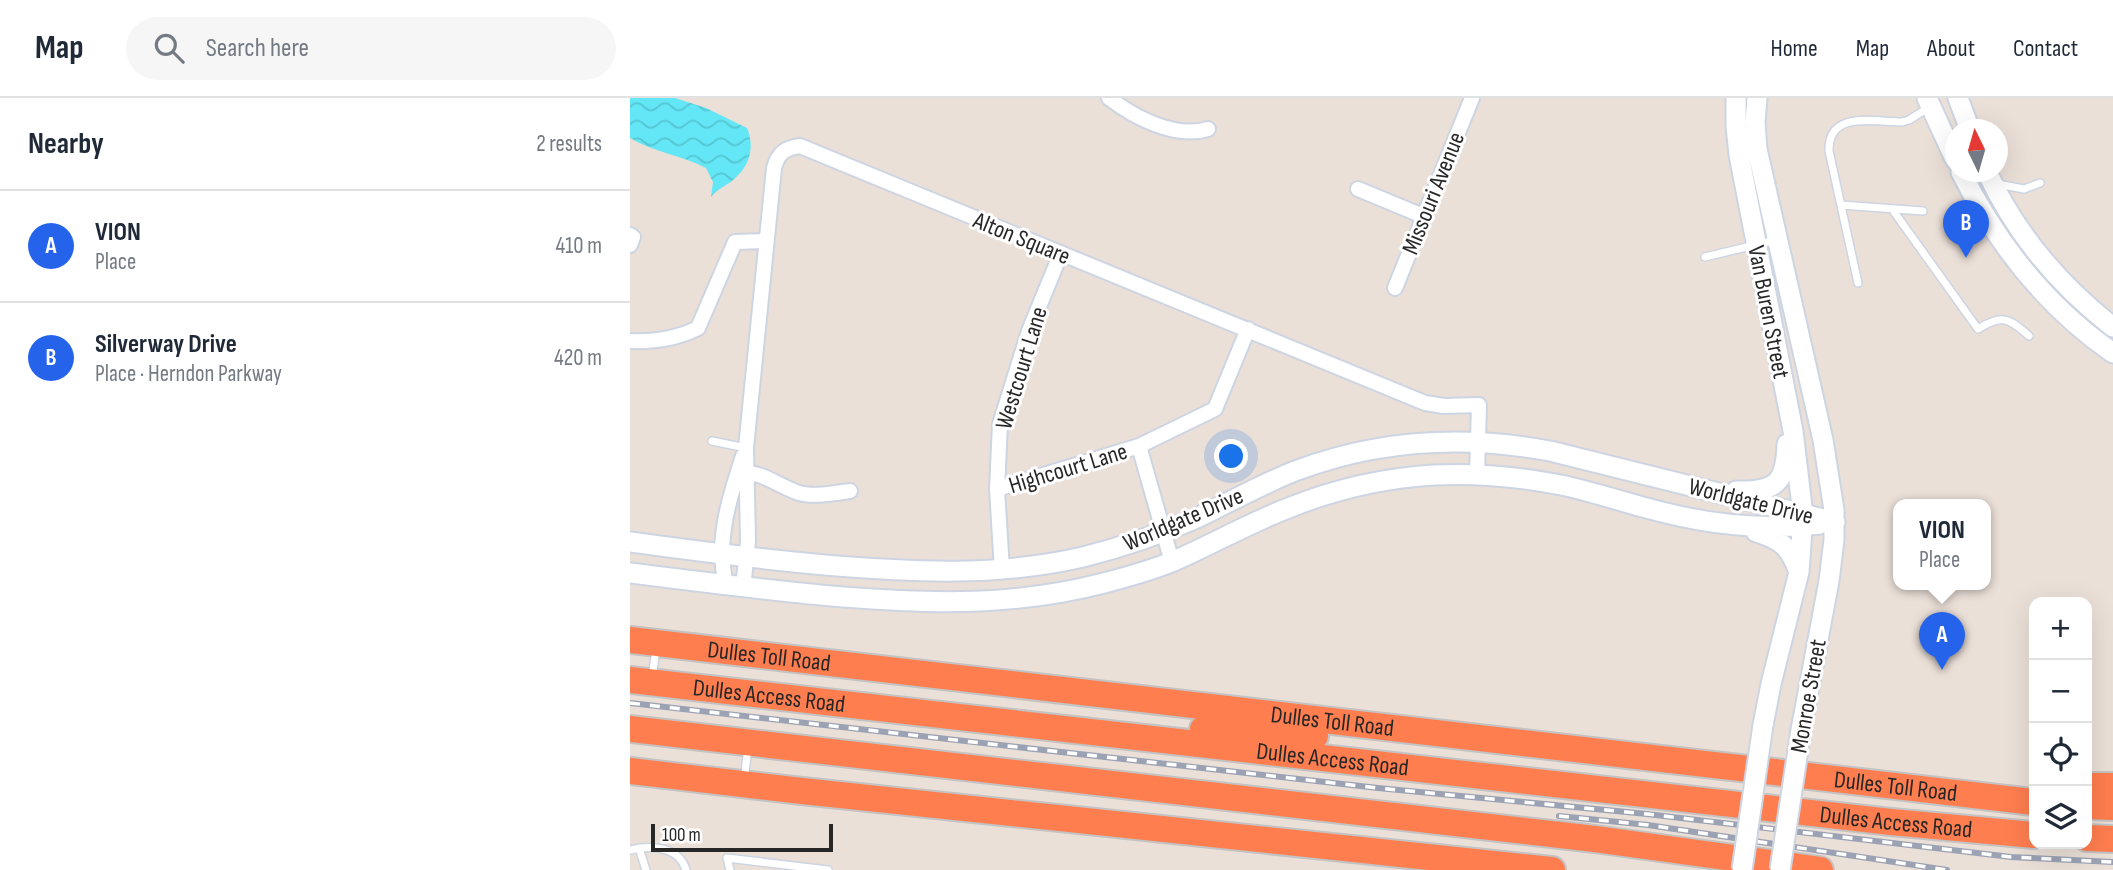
<!DOCTYPE html>
<html lang="en">
<head>
<meta charset="utf-8">
<style>
	:root { --surface:#fff; --page:#f6f6f7; --text:#1f2937; --muted:#747a83; --line:#e0e1e3; --accent:#2563eb }
	body { margin:0; font-family:"Sofia Sans Condensed",sans-serif; background:var(--page); color:var(--text) }
	.controls { position:absolute; right:21px; bottom:21px; display:grid; overflow:hidden; border-radius:14px; box-shadow:0 7px 28px #0002 }
	.controls button { width:63px; height:63px; display:grid; place-items:center; padding:0; border:0; border-bottom:2px solid var(--line); background:var(--surface); color:var(--text); font:35px sans-serif }
	.compass { position:absolute; left:1315px; top:21px; width:63px; height:63px; border-radius:50%; background:var(--surface); box-shadow:0 7px 28px #0002; rotate:355deg }
	.scale { position:absolute; left:21px; bottom:18px; width:182px; box-sizing:border-box; padding-left:7px; border:4px solid #272727; border-top:0; font-size:19px; line-height:24px; white-space:nowrap; color:#272727; -webkit-text-stroke:5px #fff; paint-order:stroke }
	.you { position:absolute; left:602px; top:359px; width:24px; height:24px; margin:-18px; border:5px solid #fff; border-radius:50%; background:#1a73e8; box-shadow:0 0 0 10px #1a73e833 }
	.badge { display:grid; place-items:center; width:46px; height:46px; border-radius:50%; background:var(--accent); color:#fff; font-size:23px; font-weight:700 }
	.pin { position:absolute; translate:-50% -58px; filter:drop-shadow(0 2px 4px #0008) }
	.pin::after { content:''; position:absolute; top:37px; width:24px; height:21px; background:inherit; clip-path:polygon(0 0,100% 0,50% 100%) }
	.popup { position:absolute; left:1263px; top:401px; width:98px; height:91px; box-sizing:border-box; display:grid; place-content:center; border-radius:14px; background:var(--surface); filter:drop-shadow(0 2px 5px #0005); font-size:23px; white-space:nowrap; color:var(--muted) }
	.popup b { font-size:26px; color:var(--text) }
	.popup::after { content:''; position:absolute; left:50%; top:100%; margin-left:-14px; border:14px solid transparent; border-top-color:var(--surface) }
	.list { margin:0; padding:0; list-style:none }
	h2 { display:flex; justify-content:space-between; align-items:center; height:91px; margin:0; padding:0 28px; font-size:30px }
	h2 small { font-size:23px; font-weight:400; color:var(--muted) }
	.list li { display:grid; grid-template-columns:46px 1fr auto; gap:21px; align-items:center; box-sizing:border-box; height:112px; padding:0 28px; border-top:2px solid var(--line) }
	.list b { display:block; font-size:26px; white-space:nowrap }
	.list p { margin:0; font-size:23px; white-space:nowrap; color:var(--muted) }
	.list em { font-size:23px; font-style:normal; color:var(--muted) }
	.icon { flex:none; width:38px; height:38px; fill:none; stroke:currentColor; stroke-width:2; stroke-linecap:round; stroke-linejoin:round }
	.map { position:relative; flex:none; width:1483px; height:772px; overflow:hidden }
	header { display:flex; align-items:center; gap:42px; box-sizing:border-box; height:98px; padding:0 35px; background:var(--surface); border-bottom:2px solid var(--line) }
	header strong { font-size:33px }
	nav { display:flex; gap:38px; margin-inline-start:auto; font-size:24px }
	.search { width:490px; height:63px; background:var(--page); display:flex; align-items:center; gap:18px; box-sizing:border-box; padding:0 24px; border-radius:38px; color:var(--muted); font-size:26px }
	main { display:flex }
	aside { flex:1; background:var(--surface) }
	.map>svg:first-child { display:block }
	.water { fill:url(#water-waves) }
	.lines { fill:none; stroke-linecap:round; stroke-linejoin:round }
	.lane-casing { stroke:#cdd4e2; stroke-width:10 }
	.street-casing { stroke:#cdd4e2; stroke-width:18 }
	.secondary-casing { stroke:#cdd4e2; stroke-width:23 }
	.highway-casing { stroke:#c3c3c3; stroke-width:30 }
	.lane { stroke:#fff; stroke-width:7 }
	.street { stroke:#fff; stroke-width:14 }
	.secondary { stroke:#fff; stroke-width:19 }
	.highway { stroke:#ff7e4f; stroke-width:26 }
	.rail-casing { stroke:#9ba2b3; stroke-width:6 }
	.rail { stroke:#fff; stroke-width:3.5; stroke-dasharray:10; stroke-linecap:butt }
	.secondary-bridge-casing { stroke:#cdd4e2; stroke-width:23; stroke-linecap:butt }
	.secondary-bridge { stroke:#fff; stroke-width:19 }
	.labels { text-anchor:middle; stroke-width:6; stroke-linejoin:round; paint-order:stroke }
	.street-label { font-size:24px; fill:#272727; stroke:#fff }
</style>
</head>
<body>
<header>
<strong>Map</strong>
<div class="search"><svg class="icon" aria-label="search" viewBox="0 0 24 24"><circle cx="10" cy="10" r="6"/><path d="M15 15l6 6"/></svg>Search here</div>
<nav><a>Home</a><a>Map</a><a>About</a><a>Contact</a></nav>
</header>
<main>
<aside>
<h2>Nearby<small>2 results</small></h2>
<ul class="list">
<li><span class="badge">A</span><div><b>VION</b><p>Place</p></div><em>410 m</em></li>
<li><span class="badge">B</span><div><b>Silverway Drive</b><p>Place · Herndon Parkway</p></div><em>420 m</em></li>
</ul>
</aside>
<div class="map">
<svg width="1483" height="772" viewBox="0 0 1483 772">
	<defs>
		<pattern id="water-waves" width="16" height="10" patternUnits="userSpaceOnUse" patternTransform="scale(1.75)"><rect width="16" height="10" fill="#63e6f5"/><path d="M0 5q4-4 8 0t8 0" fill="none" stroke="#56c5d2"/></pattern>
	</defs>
	<rect width="100%" height="100%" fill="#ebe0d8"/>
	<!-- water -->
	<path class="water" d="M0 0H45L76 10 117 30C125 49 120 68 103 82 96 88 87 91 81 99L83 84 76 70C51 57 23 54 0 40Z"/>
	<g class="lines">
		<defs>
			<path id="lane" d="M1367 86 1394 91 1410 85
				M1211 107 1293 113
				M1262 111 1348 231C1372 216 1379 220 1399 238
				M1075 159 1146 142
				M1228 185 1199 53C1198 12 1244 24 1272 24L1279 22 1301 8
				M82 343 116 350
				M22 580 26 551
				M114 683 118 649
				M9 750 16 772
				M0 752C21 747 49 748 56 772
				M100 772 97 760 198 772"/>
			<path id="street" d="M479 0C505 20 546 41 578 31
				M728 91 793 118
				M0 137 3 139 0 147
				M765 190 842 0
				M0 243C24 244 46 241 68 230L105 144 135 143
				M509 348 542 464
				M109 374C135 375 143 385 166 394 182 400 204 395 220 393
				M367 391 509 348 585 311 618 231
				M372 472 367 391 370 326 399 233 431 155
				M96 488C94 477 92 466 92 455 92 422 103 389 113 358
				M113 490 118 443 116 350 144 70C148 55 155 50 170 48L795 305 814 308 849 307 847 377"/>
			<path id="secondary" d="M1106 0V28L1109 57 1163 333 1173 417 1169 474 1141 586 1133 627
				M1127 0 1125 24 1127 51 1193 342 1204 412V442L1199 483 1171 632
				M1297 0 1325 61
				M1328 0 1340 32
				M1331 74C1367 146 1417 209 1483 255
				M1357 74C1386 136 1429 187 1483 229
				M1106 393C1145 394 1156 386 1157 346
				M1126 434C1150 441 1160 449 1168 472
				M0 444C65 453 130 461 195 467 282 474 367 479 453 459 493 449 531 436 569 419 600 404 632 386 665 373 747 342 834 337 920 353L1205 424
				M0 475C71 484 142 493 213 499 304 506 385 508 474 485 497 479 522 472 544 463 583 446 621 424 661 409 706 391 755 380 804 377 846 375 890 379 931 387 965 394 998 406 1032 414 1083 427 1138 432 1190 426"/>
			<g id="highway">
				<path id="s1" d="M0 542 1404 704"/>
				<path id="s2" d="M0 582 1261 724 1404 737"/>
				<path d="M0 631 965 741 1190 772"/>
				<path d="M573 631 685 638"/>
				<path d="M0 673 172 693 922 772"/>
				<path d="M1457 688H1483"/>
				<path d="M1457 708 1483 709"/>
				<path d="M1457 740 1483 741"/>
			</g>
		</defs>
		<!-- lane casing -->
		<use href="#lane" class="lane-casing"/>
		<!-- street casing -->
		<use href="#street" class="street-casing"/>
		<!-- secondary casing -->
		<use href="#secondary" class="secondary-casing"/>
		<!-- highway casing -->
		<use href="#highway" class="highway-casing"/>
		<!-- lane -->
		<use href="#lane" class="lane"/>
		<!-- street -->
		<use href="#street" class="street"/>
		<!-- secondary -->
		<use href="#secondary" class="secondary"/>
		<!-- highway -->
		<use href="#highway" class="highway"/>
		<defs>
			<path id="rail" d="M0 605 748 690 1017 716 1381 759 1483 764
				M929 718 1018 727 1317 772"/>
		</defs>
		<!-- rail casing -->
		<use href="#rail" class="rail-casing"/>
		<!-- rail -->
		<use href="#rail" class="rail"/>
		<defs>
			<path id="secondary-bridge" d="M1112 772 1133 627
				M1150 772 1171 632"/>
		</defs>
		<!-- secondary-bridge casing -->
		<use href="#secondary-bridge" class="secondary-bridge-casing"/>
		<!-- secondary-bridge -->
		<use href="#secondary-bridge" class="secondary-bridge"/>
	</g>
	<g class="labels">
		<!-- street labels -->
		<g class="street-label">
			<text transform="translate(803 95) rotate(-68)" y="8">Missouri Avenue</text>
			<text transform="translate(392 140) rotate(22)" y="8">Alton Square</text>
			<text transform="translate(1139 214) rotate(79)" y="8">Van Buren Street</text>
			<text transform="translate(391 270) rotate(-73)" y="8">Westcourt Lane</text>
			<text transform="translate(438 370) rotate(-17)" y="8">Highcourt Lane</text>
			<text transform="translate(1121 403) rotate(14)" y="8">Worldgate Drive</text>
			<text transform="translate(553 421) rotate(-23)" y="8">Worldgate Drive</text>
			<text dy="8" stroke="none"><textPath href="#s1" startOffset="140">Dulles Toll Road</textPath></text>
			<text dy="8" stroke="none"><textPath href="#s2" startOffset="140">Dulles Access Road</textPath></text>
			<text transform="translate(1178 598) rotate(-80)" y="8">Monroe Street</text>
			<text dy="8" stroke="none"><textPath href="#s1" startOffset="707">Dulles Toll Road</textPath></text>
			<text dy="8" stroke="none"><textPath href="#s2" startOffset="707">Dulles Access Road</textPath></text>
			<text dy="8" stroke="none"><textPath href="#s1" startOffset="1274">Dulles Toll Road</textPath></text>
			<text dy="8" stroke="none"><textPath href="#s2" startOffset="1274">Dulles Access Road</textPath></text>
		</g>
	</g>
</svg>
<div class="controls">
<button>+</button>
<button>−</button>
<button><svg class="icon" aria-label="locate" viewBox="0 0 24 24"><circle cx="12" cy="12" r="6"/><path d="M12 2v4M12 18v4M2 12h4M18 12h4"/></svg></button>
<button><svg class="icon" aria-label="layers" viewBox="0 0 24 24"><path d="M12 4l9 5-9 5-9-5zM3 14l9 5 9-5"/></svg></button>
</div>
<svg class="compass" viewBox="-18 -18 36 36"><path d="M0-13l5 13h-10z" fill="#e53935"/><path d="M0 13l5-13h-10z" fill="#747a83"/></svg>
<div class="scale">100 m</div>
<div class="you"></div>
<div class="pin badge" style="left:1312px;top:572px">A</div>
<div class="popup"><b>VION</b>Place</div>
<div class="pin badge" style="left:1336px;top:160px">B</div>
</div>
</main>
</body>
</html>
